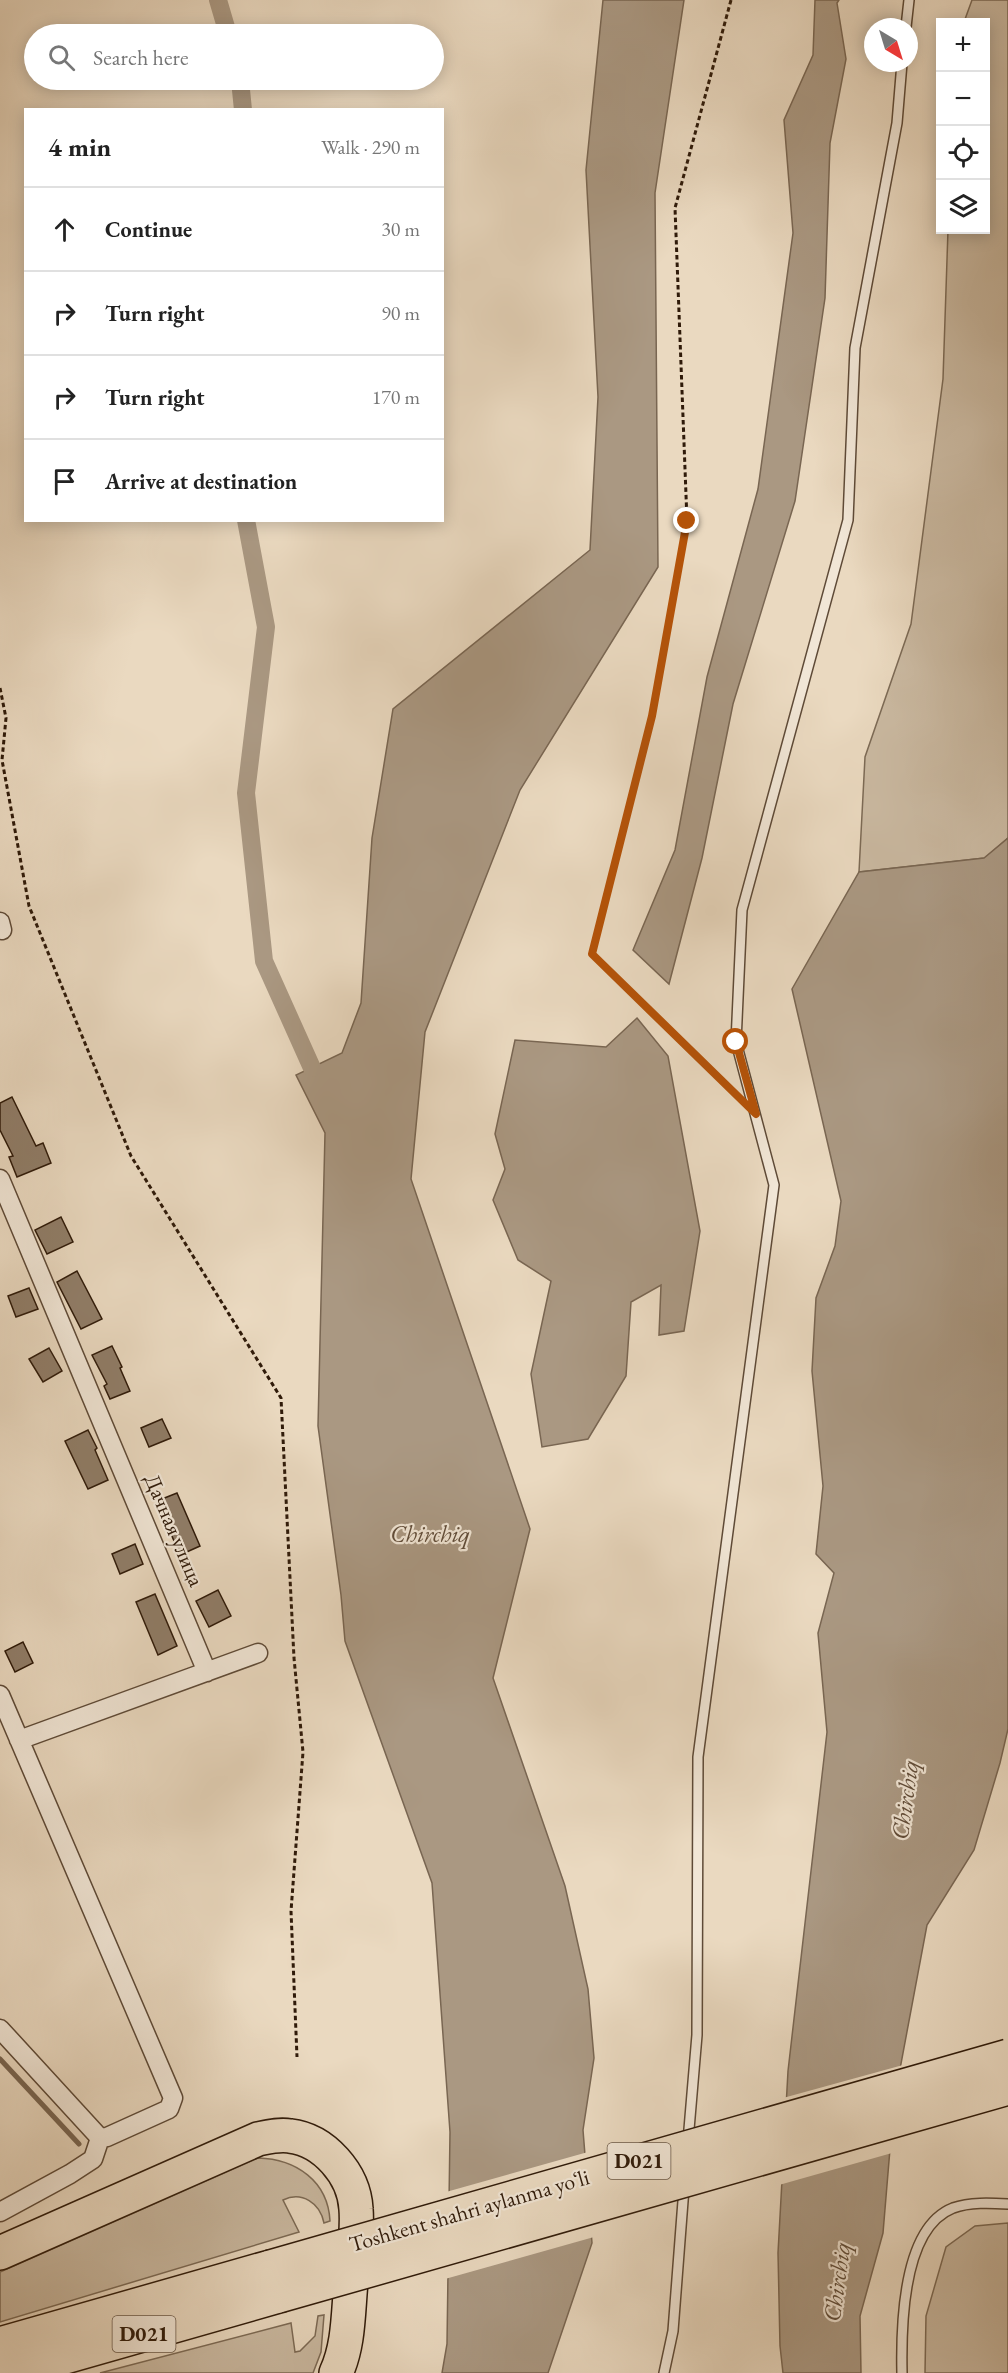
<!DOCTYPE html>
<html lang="en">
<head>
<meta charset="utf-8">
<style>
	:root { --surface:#fff; --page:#f2f2f2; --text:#222; --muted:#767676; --line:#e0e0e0 }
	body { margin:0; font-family:"EB Garamond",serif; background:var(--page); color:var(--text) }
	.controls { position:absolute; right:18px; top:18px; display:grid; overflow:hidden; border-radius:0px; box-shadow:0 3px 15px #0003 }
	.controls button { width:54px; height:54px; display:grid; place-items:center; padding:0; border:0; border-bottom:2px solid var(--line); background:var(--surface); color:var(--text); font:30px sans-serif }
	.compass { position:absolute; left:864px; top:18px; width:54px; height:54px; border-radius:50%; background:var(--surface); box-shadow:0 3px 15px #0003; rotate:142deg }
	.stop { position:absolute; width:18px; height:18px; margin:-14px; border:4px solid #b45309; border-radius:50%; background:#fff }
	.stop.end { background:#b45309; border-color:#fff; box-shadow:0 2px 6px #0008 }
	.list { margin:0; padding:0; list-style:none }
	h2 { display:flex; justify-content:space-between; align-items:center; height:78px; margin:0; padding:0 24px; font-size:26px }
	h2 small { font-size:20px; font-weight:400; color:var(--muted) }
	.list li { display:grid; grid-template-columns:39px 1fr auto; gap:18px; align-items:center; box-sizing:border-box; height:84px; padding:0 24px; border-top:2px solid var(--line) }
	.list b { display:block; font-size:22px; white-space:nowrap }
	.list em { font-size:20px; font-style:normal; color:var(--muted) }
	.icon { flex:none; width:33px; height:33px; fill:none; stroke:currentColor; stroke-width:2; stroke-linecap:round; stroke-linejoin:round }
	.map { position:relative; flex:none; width:1008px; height:2373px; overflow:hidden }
	.search { position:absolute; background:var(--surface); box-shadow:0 3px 15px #0003; left:24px; top:24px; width:420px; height:66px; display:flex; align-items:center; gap:15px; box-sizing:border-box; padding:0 21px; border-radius:33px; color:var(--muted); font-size:22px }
	.panel { position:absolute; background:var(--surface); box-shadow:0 3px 15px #0003; left:24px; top:108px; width:420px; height:414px; border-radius:0px }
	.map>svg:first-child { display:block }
	.green { fill:#cab9a1; stroke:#7c6a55; stroke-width:1.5 }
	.water { fill:#aa9882; stroke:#796652; stroke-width:1.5 }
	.pier { fill:#ead9c0 }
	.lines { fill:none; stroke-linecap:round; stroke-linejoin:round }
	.stream { stroke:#796652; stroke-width:5 }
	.canal { stroke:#aa9882; stroke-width:18 }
	.building { fill:#907d68; stroke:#2f1a09; stroke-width:1.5 }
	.lane-casing { stroke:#5e4a37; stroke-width:12 }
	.street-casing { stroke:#5e4a37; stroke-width:21 }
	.highway-casing { stroke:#2f1a09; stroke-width:36 }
	.path { stroke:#2f1a09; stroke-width:3; stroke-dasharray:4.5 3; stroke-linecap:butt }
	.lane { stroke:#f1e6d6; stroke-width:9 }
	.street { stroke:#f1e6d6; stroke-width:18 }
	.highway { stroke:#ead9c0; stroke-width:33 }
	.highway-bridge-casing { stroke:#2f1a09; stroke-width:36; stroke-linecap:butt }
	.highway-bridge { stroke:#ead9c0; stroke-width:33 }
	.route { stroke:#b45309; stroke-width:8 }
	.labels { text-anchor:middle; stroke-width:4.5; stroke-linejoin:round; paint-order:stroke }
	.shield { fill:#f1e6d6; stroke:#695746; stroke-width:1.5 }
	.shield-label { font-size:21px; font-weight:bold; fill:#2f1a09 }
	.street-label { font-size:22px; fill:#2f1a09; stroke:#f1e6d6 }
	.water-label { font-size:24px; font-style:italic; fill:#604c39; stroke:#f1e6d6 }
</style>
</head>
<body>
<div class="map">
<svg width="1008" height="2373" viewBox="0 0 1008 2373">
	<rect width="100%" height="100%" fill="#ead9c0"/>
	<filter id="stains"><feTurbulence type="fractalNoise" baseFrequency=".00333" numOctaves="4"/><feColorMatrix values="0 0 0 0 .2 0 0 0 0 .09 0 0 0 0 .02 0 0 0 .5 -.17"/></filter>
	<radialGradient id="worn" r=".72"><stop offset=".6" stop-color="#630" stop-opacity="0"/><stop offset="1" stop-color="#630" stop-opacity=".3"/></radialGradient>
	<!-- green -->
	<path class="green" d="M972 0H1008V838L985 858 859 872 865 757 911 624 943 379 948 230H986V22H964Z
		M258 2158C296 2159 328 2181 330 2221L324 2223C320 2203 302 2191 283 2200L299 2232 0 2322V2272Z
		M1008 2223V2373H925L926 2316 946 2247 975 2226Z
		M324 2315 321 2352 313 2373H100L291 2323 295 2352 300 2351 315 2336 318 2316Z"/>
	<!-- water -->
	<path class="water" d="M603 0H684L655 193 658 567 520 790 425 1032 411 1179 530 1529 493 1678 565 1886 588 1989 594 2058 583 2130 592 2243 548 2373H442L447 2344 450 2132 432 1883 345 1641 341 1595 318 1426 325 1133 296 1075 342 1053 361 1003 372 838 393 709 590 550 598 397 586 170Z
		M815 0H839L837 3 846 59 830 143 825 298 795 501 733 704 702 858 669 984 633 950 675 850 707 677 758 489 793 233 784 120 813 55Z
		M1008 838V1729L1000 1763 974 1850 927 1925 894 2101 883 2233 860 2316 861 2373H783L780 2346 778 2253 788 2071 827 1732 818 1633 834 1573 816 1554 823 1486 812 1371 816 1298 835 1246 841 1201 792 989 859 872 984 858Z
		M637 1018 668 1056 700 1231 684 1331 659 1335 661 1285 631 1302 626 1376 588 1439 542 1447 531 1374 551 1281 518 1260 493 1200 505 1169 495 1134 515 1040 606 1047Z"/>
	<!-- pier -->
	<path class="pier" d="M903 2065 897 2101 892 2153 779 2185 783 2098Z
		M588 2152 594 2237 445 2279 446 2192Z"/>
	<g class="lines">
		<!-- stream -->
		<path class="stream" d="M0 2059 79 2144"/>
		<!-- canal -->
		<path class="canal" d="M218 0 228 34
			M240 80 243 110
			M246 520 266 627 246 793 264 961 312 1068"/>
	</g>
	<!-- building -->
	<path class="building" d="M12 1097 36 1146 43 1143 51 1163 17 1177 9 1157 13 1156 0 1130V1103Z
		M61 1217 73 1242 47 1254 35 1230Z
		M77 1271 102 1319 81 1329 57 1282Z
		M29 1288 38 1309 16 1317 8 1296Z
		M112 1346 122 1367 120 1368 130 1391 110 1399 104 1386 107 1384 92 1355Z
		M49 1348 62 1371 43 1382 29 1359Z
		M162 1419 171 1438 149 1447 141 1428Z
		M88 1430 97 1448 95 1450 108 1480 88 1489 65 1441Z
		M177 1493 200 1546 180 1555 157 1501Z
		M135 1544 143 1564 120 1574 112 1554Z
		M218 1590 231 1616 209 1627 196 1601Z
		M155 1594 177 1646 158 1655 136 1602Z
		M23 1642 33 1663 15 1672 5 1651Z"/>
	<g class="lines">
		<defs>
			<path id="lane" d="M906 27 909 0
				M688 2141 697 2035 698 1757 774 1185 736 1042 742 910 848 520 855 348 897 123 902 63
				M664 2373 673 2331 684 2188
				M902 2373C901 2327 902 2228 953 2208 970 2202 990 2203 1008 2204"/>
			<path id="street" d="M0 922 2 930
				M0 1179 207 1672
				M0 1695 173 2098 169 2109 107 2137 100 2138
				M19 1740 258 1653
				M0 2029 100 2138
				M0 2212 70 2174 93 2159 100 2138"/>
			<path id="highway" d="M0 2253 258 2139C268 2137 279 2134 290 2136 324 2140 354 2174 356 2209 358 2233 353 2259 351 2282 348 2313 349 2345 336 2373
				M0 2344 270 2267
				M9 2373 279 2296"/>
		</defs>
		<!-- lane casing -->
		<use href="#lane" class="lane-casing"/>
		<!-- street casing -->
		<use href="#street" class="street-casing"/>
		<!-- highway casing -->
		<use href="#highway" class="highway-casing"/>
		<!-- path -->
		<path class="path" d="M731 0 675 208 687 521 652 716 592 954 735 1094
			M0 688 6 718 2 760 29 906 131 1156 281 1398 294 1658 303 1752 291 1911 297 2057"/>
		<!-- lane -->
		<use href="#lane" class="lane"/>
		<!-- street -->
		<use href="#street" class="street"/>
		<!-- highway -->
		<use href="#highway" class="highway"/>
		<defs>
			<path id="highway-bridge" d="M270 2267 1008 2056
				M279 2296 1008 2088"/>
		</defs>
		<!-- highway-bridge casing -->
		<use href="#highway-bridge" class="highway-bridge-casing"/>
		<!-- highway-bridge -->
		<use href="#highway-bridge" class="highway-bridge"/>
	</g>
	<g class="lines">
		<!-- route -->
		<path class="route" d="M687 521 652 716 592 954 756 1114 736 1042"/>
	</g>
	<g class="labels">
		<!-- shield labels -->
		<g class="shield">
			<rect x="607.5" y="2143" width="63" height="36" rx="4.5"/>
			<rect x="112.5" y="2316" width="63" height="36" rx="4.5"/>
		</g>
		<g class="shield-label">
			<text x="639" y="2168">D021</text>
			<text x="144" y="2341">D021</text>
		</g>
		<!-- street labels -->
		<g class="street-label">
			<text transform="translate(175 1530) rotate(67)" y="8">Дачная улица</text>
			<text transform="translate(469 2210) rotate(-16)" y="8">Toshkent shahri aylanma yoʻli</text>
		</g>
		<!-- water labels -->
		<g class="water-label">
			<text x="430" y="1542">Chirchiq</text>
			<text transform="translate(905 1800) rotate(-82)" y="8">Chirchiq</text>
			<text transform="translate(837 2282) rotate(-82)" y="8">Chirchiq</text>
		</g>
	</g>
	<rect width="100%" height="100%" filter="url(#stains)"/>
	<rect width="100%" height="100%" fill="url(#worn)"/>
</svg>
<div class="controls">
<button>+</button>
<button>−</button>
<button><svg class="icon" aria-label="locate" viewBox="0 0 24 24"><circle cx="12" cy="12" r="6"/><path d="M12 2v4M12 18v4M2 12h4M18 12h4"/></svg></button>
<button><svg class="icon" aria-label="layers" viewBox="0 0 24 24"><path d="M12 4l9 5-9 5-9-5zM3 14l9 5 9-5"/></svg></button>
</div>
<svg class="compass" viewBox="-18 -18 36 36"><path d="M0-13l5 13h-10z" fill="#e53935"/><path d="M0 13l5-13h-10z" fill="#767676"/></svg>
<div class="stop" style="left:736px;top:1042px"></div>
<div class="stop end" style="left:687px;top:521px"></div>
<div class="search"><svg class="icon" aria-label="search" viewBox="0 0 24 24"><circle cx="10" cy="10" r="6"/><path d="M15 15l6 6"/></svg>Search here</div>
<section class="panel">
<h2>4 min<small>Walk · 290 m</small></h2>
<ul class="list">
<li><svg class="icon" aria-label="ahead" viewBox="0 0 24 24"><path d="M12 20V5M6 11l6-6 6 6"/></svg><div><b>Continue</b></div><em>30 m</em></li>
<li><svg class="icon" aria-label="right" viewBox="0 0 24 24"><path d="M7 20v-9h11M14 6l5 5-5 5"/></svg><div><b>Turn right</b></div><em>90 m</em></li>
<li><svg class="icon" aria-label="right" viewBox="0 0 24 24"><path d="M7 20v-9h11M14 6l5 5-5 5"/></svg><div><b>Turn right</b></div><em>170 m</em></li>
<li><svg class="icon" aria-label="arrive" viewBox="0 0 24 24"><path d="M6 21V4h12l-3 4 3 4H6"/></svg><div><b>Arrive at destination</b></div></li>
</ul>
</section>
</div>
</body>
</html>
